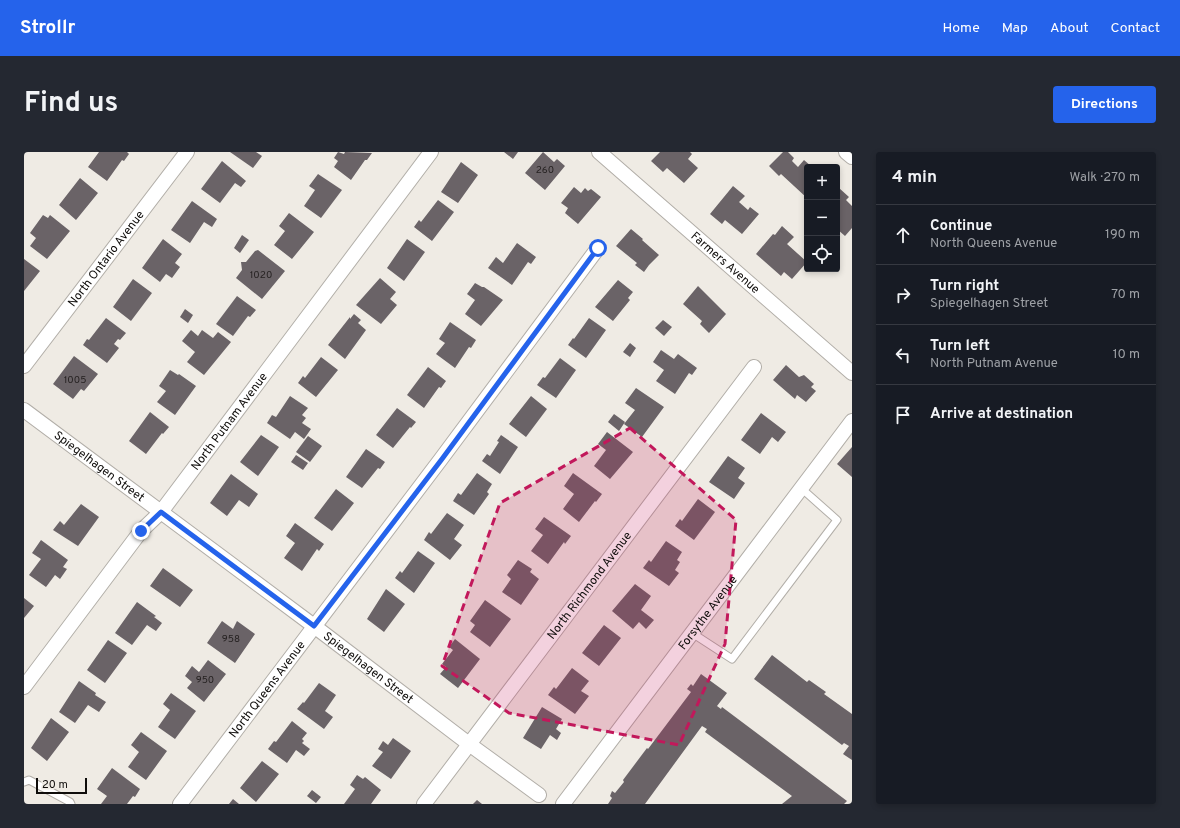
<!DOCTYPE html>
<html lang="en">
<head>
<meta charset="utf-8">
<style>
	:root { --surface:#171b24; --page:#242831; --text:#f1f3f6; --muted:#9ea1a6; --line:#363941; --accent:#2563eb }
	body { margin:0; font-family:Overpass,sans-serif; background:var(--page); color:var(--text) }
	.controls { position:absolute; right:12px; top:12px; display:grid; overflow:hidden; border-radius:4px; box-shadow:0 2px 6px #0003 }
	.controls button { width:36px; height:36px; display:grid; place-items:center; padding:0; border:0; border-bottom:1px solid var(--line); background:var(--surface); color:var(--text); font:20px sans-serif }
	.scale { position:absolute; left:12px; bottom:10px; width:51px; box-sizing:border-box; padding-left:4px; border:2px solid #0f0d0b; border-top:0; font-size:11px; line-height:14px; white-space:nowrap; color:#0f0d0b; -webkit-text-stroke:3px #efebe4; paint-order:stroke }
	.stop { position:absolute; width:12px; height:12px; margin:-9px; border:3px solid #2563eb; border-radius:50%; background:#fff }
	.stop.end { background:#2563eb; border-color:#fff; box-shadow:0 1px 4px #0008 }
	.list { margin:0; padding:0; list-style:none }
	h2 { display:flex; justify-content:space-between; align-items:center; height:52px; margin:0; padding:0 16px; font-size:17px }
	h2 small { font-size:13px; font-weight:400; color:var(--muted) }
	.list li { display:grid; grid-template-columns:26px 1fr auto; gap:12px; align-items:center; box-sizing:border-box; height:60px; padding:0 16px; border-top:1px solid var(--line) }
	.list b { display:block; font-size:15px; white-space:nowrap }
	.list p { margin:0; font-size:13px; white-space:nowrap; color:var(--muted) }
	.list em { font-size:13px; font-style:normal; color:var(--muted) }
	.icon { flex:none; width:22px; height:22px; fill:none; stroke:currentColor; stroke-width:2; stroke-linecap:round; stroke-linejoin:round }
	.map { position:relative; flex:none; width:828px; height:652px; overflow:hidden; border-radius:4px }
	header { display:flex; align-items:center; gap:24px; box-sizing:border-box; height:56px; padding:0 20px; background:var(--accent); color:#fff }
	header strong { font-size:19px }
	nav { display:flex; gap:22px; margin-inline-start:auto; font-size:14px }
	.intro { display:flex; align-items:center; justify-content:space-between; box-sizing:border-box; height:96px; padding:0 24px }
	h1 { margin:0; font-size:28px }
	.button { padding:10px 18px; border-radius:4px; background:var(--accent); color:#fff; font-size:14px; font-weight:700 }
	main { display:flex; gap:24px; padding:0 24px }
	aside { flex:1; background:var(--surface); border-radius:4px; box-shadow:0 2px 6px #0003 }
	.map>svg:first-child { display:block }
	.building { fill:#6a6367 }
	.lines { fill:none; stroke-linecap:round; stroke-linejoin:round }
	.service-casing { stroke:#b2aea8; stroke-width:9 }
	.minor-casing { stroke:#b2aea8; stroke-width:16 }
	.service { stroke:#fff; stroke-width:7 }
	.minor { stroke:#fff; stroke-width:14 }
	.route { stroke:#2563eb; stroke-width:5 }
	.marked { fill:#c2185b; fill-opacity:0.2; stroke:#c2185b; stroke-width:3; stroke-dasharray:8 5; stroke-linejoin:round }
	.labels { text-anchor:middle; stroke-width:3.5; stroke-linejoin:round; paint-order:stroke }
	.number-label { font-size:10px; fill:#262222 }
	.street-label { font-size:12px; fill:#0f0d0b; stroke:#efebe4 }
</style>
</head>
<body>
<header>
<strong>Strollr</strong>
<nav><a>Home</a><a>Map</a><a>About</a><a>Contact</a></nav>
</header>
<div class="intro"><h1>Find us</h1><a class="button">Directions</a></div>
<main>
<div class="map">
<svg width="828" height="652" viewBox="0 0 828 652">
	<rect width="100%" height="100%" fill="#efebe4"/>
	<!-- building -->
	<path class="building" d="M75 0H103L105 2 100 9 98 8 83 29 64 15Z
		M206 0H232L238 4 229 16Z
		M314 0 320 2 321 0 348 1 343 8H341L327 28 310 15 314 9 310 6Z
		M480 0H494L489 7Z
		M519 0 530 10 533 7 541 14 521 38 501 21Z
		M636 0H666L668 2 664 7 674 16 660 31 643 16 639 20 627 9Z
		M759 0H764L770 6 768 9 774 15 780 8 788 15H783V46L757 22 755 24 745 14Z
		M198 9 222 29 217 35 211 31 196 51 177 37Z
		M437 10 454 23 434 51 417 40Z
		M294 22 318 38 297 66 280 54 291 38 285 34Z
		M56 26 74 41 52 68 35 53Z
		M709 34 721 44 715 50 724 58 726 55 735 62 718 82 701 68 698 72 686 62Z
		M550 35 557 41 561 36 564 39 567 37 577 45 554 72 541 61 544 56 537 51Z
		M815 36 825 45 822 48 828 54V76L821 84 813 77V38Z
		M414 48 430 60 408 89 390 75 395 68 397 70Z
		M168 49 193 67 188 75 180 70 166 91 147 78Z
		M265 61 290 80 268 107 250 93 261 79 255 74Z
		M19 63 24 66 26 63 46 79 23 107 6 94 12 86 6 81Z
		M758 74 770 85 763 92 783 110 768 127 760 120 757 124 732 102 749 82 751 83Z
		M607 77 619 87 618 88 635 103 625 113 620 120 611 113 613 111 592 94Z
		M218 83 225 88 216 101 210 96Z
		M139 87 158 102 151 111 156 115 148 126 142 122 136 130 118 116Z
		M383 87 401 100 380 129 363 116Z
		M493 91 512 105 507 112 504 110 488 133 464 116 472 105 479 111Z
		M234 98 261 119 238 147 212 126 218 118 217 110H222L231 99Z
		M0 107 16 119 0 139Z
		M356 126 372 140 366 147 373 153 357 172 332 153Z
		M109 127 128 141 107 169 89 155Z
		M594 128 609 140 604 146 606 148 589 169 571 155Z
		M451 131 458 135H460L479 148 457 174 441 162 451 148 443 142Z
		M674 134 702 162 685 181 676 172 678 169 659 152Z
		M213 144 232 158 226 165 224 164 209 184 192 172Z
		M161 157 169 163 164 171 156 165Z
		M330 162 337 168 334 171 342 178 321 207 304 193 326 165V167Z
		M82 166 102 181 96 188 94 187 90 192 95 196 83 211 59 193 63 187 65 188Z
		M565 166 582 178 562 206 544 193 549 186 550 187Z
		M639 168 648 175 640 184 631 176Z
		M426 170 452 188 447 196 445 195 431 216 412 202 421 191 415 187Z
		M167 178 174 184 178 178 189 186 194 180 207 190 180 223 163 210 171 200 158 189Z
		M606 191 612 196 606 205 599 200Z
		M637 198 650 207 654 202 673 216 668 223 665 221 651 242 632 229 640 218 629 210Z
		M50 204 74 222 60 239 57 237 49 247 29 232Z
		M297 205 314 218 292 245 274 231 279 224 281 226Z
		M536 206 552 218 532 246 513 233 519 225 521 226Z
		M762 213 775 225 780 223 790 232 787 235 792 239 782 250 773 243 771 247 749 228Z
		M404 215 422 229 417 236 415 235 400 256 383 243Z
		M146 218 154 223 155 222 172 234 151 263 133 250 142 239 135 234Z
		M612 236 640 255 618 285 600 272 611 258 601 251Z
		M266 244 284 256 278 263 282 266 278 271 287 277 280 287 271 280 266 287 243 271 248 263 252 265Z
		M507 244 523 257 502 285 485 272Z
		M373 256 392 270 387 276 386 275 369 296 352 283Z
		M126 260 145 275 139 282 138 281 122 302 105 289Z
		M737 261 762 280 754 290 748 285 736 302 717 288Z
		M590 262 601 270 595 279 584 270Z
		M583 280 609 300 586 327 570 314 582 298 574 292Z
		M237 283 255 295 234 324 216 310Z
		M477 283 494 295 476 322 458 309 463 302 466 304 475 290 473 289Z
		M284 284 298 294 286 310 272 300Z
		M828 295V325L813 312Z
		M342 297 361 310 356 317 354 316 338 336 322 325Z
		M272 303 284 311 279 318 267 310Z
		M704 304 721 316 714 326 721 331 710 347 685 330Z
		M453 321 468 332 463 340 465 342 450 363 429 349 434 341 437 343Z
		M549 321 578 342 572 350 571 349 555 370 539 357 550 342 540 334Z
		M207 322 234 342 225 355 215 348 203 364 186 351Z
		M312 337 330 351 308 379 290 366Z
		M674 347 691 360 670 388 651 374 656 367 658 369Z
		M57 352 75 365 54 394 29 378 36 369 40 373Z
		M423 361 440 373 430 387 438 393 426 408 400 388 405 380 407 382Z
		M520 365 547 384 541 392 540 390 524 412 507 399 519 383 511 377Z
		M271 371 300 392 295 399 293 397 278 419 260 406 271 391 262 384Z
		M17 388 44 408 39 415 43 417 36 427 31 423 22 435 5 423 17 407 8 401Z
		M642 389 658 400 653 408 656 410 651 418 655 421 645 434 619 416 625 408 627 410Z
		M394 399 411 411 390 441 371 426 376 419 378 421Z
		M494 408 508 417 506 420 515 427 497 453 478 440 487 427 483 423Z
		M139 416 169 438 156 455 126 434Z
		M611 432 627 444 617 458 630 468 622 477 615 470 609 477 588 459Z
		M362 437 381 452 360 480 343 467Z
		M0 446 10 454 0 466Z
		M461 448 487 467 466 495 446 480 451 473 446 469Z
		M113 450 132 464 130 465 138 471 132 479 123 473 108 493 91 481Z
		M198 469 209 477 213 469 231 482 211 511 183 491Z
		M580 473 597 486 575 514 558 501Z
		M431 487 456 507 434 536 416 522 422 515 418 512 429 498 425 495Z
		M84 488 103 501 81 531 63 518Z
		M748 503 783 530 785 528 802 540 800 542 828 562V608L819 602 825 594 820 591 818 593 730 527Z
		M184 508 202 522 180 550 163 536 168 530 161 524 168 514 175 520Z
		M548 516 565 529 557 539 565 544 551 562 524 543 530 535 532 537Z
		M677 522 703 541 693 554 697 557 698 555 823 649 820 652H758L768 644 681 580 683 577 678 574 621 652H584L588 646 586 644 588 639 591 641 600 630 599 628 623 596 624 597 667 540 663 537 667 532 669 534Z
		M55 529 72 541 71 543 82 550 75 560 64 553 51 571 35 560Z
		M295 531 312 543 301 559 309 565 300 577 273 557 279 550 280 551Z
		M147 541 172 559 151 587 134 575 146 558 139 552Z
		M518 555 538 567 532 577 537 581 533 588 526 583 517 597 499 586Z
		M27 566 45 580 23 609 7 596Z
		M268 569 283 581 278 587 280 589 278 591 286 597 280 604 272 598 263 611 244 597 250 589 252 590Z
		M117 580 143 599 122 628 104 615 115 600 107 593Z
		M369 586 387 599 367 627 348 614 359 600 354 597 359 589 364 593Z
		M238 609 255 622 232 650 216 636Z
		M88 616 116 637 111 645 109 644 103 652H77L83 644 73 637Z
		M333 623 339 627 341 625 357 638 347 652H320L331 637 326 633Z
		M288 638 297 645 292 651 283 644Z
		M209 647 215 652H205Z
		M453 648 458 652H449Z"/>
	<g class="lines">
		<defs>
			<path id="service" d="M668 481 708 507 813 368 777 336
				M0 630 5 628 46 650 47 652"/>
			<g id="minor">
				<path id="s1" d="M575 0 828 221"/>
				<path d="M822 0 828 5"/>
				<path id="s2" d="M0 214 163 0"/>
				<path id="s3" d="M0 258 290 474 445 592 515 643"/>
				<path id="s4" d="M0 535 117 379 137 360 407 0"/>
				<path id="s5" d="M156 652 417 307 574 96"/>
				<path id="s6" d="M400 652 730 215"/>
				<path id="s7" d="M539 652 828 269"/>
			</g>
		</defs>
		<!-- service casing -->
		<use href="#service" class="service-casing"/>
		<!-- minor casing -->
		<use href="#minor" class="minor-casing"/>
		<!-- service -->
		<use href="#service" class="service"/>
		<!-- minor -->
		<use href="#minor" class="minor"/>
	</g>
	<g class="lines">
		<!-- route -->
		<path class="route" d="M117 379 137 360 290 474 418 307 574 96"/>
	</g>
	<!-- marked area -->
	<path class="marked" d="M606 276 712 368 701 492 655 593 485 561 418 514 476 351Z"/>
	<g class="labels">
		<!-- number labels -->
		<g class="number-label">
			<text x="521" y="21">260</text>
			<text x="237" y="126">1020</text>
			<text x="51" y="231">1005</text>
			<text x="207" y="490">958</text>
			<text x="181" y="531">950</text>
		</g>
		<!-- street labels -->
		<g class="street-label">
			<text dy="4" stroke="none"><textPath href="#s2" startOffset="135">North Ontario Avenue</textPath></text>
			<text dy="4" stroke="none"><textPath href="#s1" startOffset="168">Farmers Avenue</textPath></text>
			<text dy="4" stroke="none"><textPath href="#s4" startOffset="336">North Putnam Avenue</textPath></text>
			<text dy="4" stroke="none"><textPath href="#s3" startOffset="94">Spiegelhagen Street</textPath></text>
			<text dy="4" stroke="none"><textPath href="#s6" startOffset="274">North Richmond Avenue</textPath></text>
			<text dy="4" stroke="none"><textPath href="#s7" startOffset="240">Forsythe Avenue</textPath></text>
			<text dy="4" stroke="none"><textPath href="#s3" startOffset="430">Spiegelhagen Street</textPath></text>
			<text dy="4" stroke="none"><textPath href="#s5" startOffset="144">North Queens Avenue</textPath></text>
		</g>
	</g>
</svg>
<div class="controls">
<button>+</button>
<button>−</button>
<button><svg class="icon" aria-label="locate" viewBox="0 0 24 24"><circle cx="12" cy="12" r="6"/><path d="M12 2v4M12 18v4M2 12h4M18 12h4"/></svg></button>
</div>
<div class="scale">20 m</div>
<div class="stop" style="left:574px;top:96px"></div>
<div class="stop end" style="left:117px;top:379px"></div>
</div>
<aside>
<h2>4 min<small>Walk · 270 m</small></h2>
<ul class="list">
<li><svg class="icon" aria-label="ahead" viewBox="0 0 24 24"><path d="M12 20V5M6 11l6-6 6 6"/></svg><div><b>Continue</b><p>North Queens Avenue</p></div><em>190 m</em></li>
<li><svg class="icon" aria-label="right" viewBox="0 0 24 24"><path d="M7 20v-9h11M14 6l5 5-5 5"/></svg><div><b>Turn right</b><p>Spiegelhagen Street</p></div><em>70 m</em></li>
<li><svg class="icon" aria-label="left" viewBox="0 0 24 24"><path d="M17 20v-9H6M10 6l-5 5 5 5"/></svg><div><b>Turn left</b><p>North Putnam Avenue</p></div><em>10 m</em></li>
<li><svg class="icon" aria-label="arrive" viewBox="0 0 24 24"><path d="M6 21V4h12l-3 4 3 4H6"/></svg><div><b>Arrive at destination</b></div></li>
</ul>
</aside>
</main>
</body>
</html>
